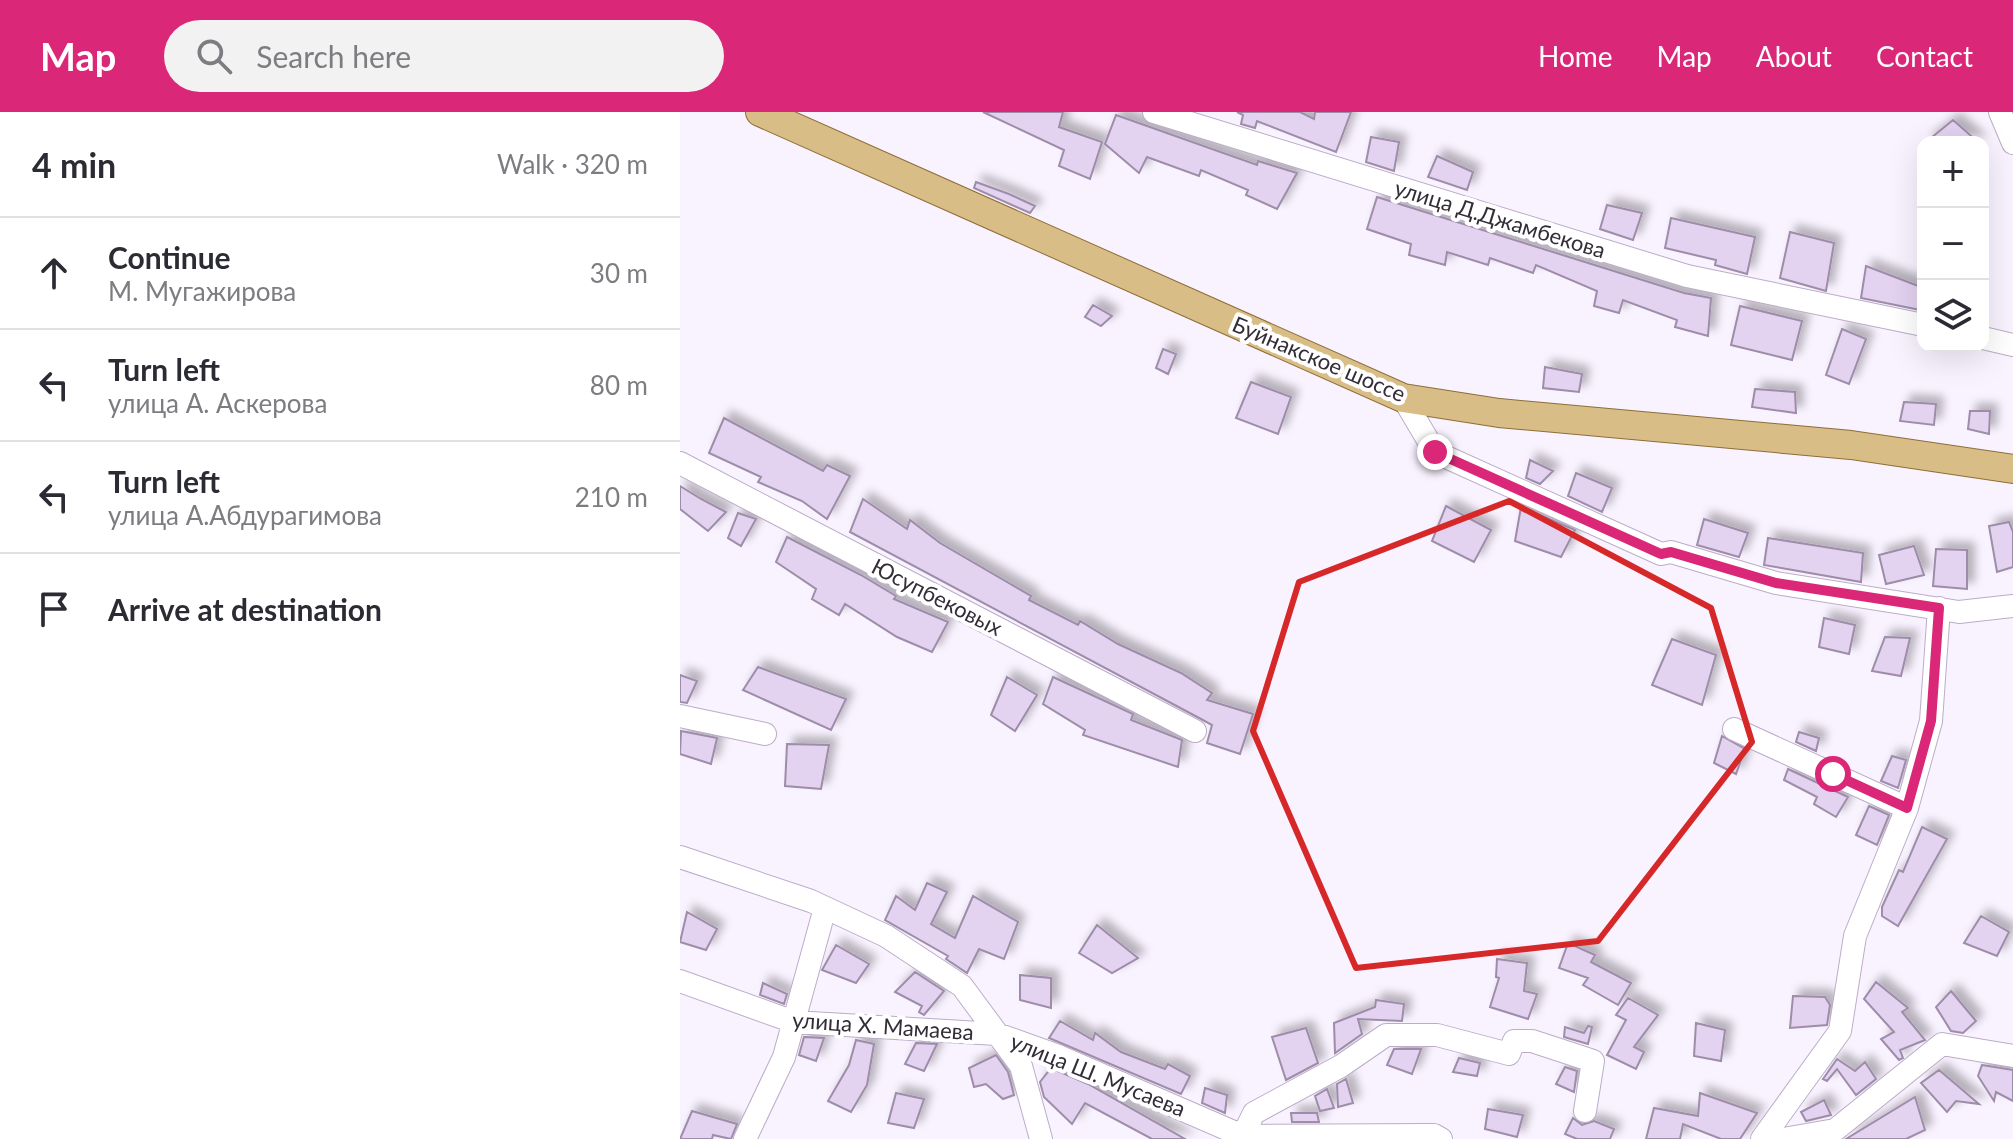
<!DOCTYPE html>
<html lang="en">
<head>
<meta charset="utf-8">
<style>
	:root { --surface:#fff; --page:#f2f2f3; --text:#2b2b33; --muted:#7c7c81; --line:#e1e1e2; --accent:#db2777 }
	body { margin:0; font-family:Lato,sans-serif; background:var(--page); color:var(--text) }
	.controls { position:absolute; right:24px; top:24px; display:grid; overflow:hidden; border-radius:16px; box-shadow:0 8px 32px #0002 }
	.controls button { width:72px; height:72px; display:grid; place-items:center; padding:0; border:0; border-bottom:2px solid var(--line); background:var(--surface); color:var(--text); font:40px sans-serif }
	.stop { position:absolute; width:24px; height:24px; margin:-18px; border:6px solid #db2777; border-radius:50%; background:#fff }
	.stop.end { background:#db2777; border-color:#fff; box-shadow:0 2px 8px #0008 }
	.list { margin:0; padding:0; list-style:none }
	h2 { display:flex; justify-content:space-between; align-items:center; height:104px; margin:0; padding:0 32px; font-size:34px }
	h2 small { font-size:26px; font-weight:400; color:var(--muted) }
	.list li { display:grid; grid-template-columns:52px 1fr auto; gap:24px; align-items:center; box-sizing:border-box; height:112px; padding:0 32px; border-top:2px solid var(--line) }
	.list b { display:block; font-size:30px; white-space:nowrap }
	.list p { margin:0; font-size:26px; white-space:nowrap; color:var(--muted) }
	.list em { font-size:26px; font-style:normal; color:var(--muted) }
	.icon { flex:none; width:44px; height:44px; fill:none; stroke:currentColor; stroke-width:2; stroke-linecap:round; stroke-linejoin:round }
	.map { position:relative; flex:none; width:1333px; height:1027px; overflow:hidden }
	header { display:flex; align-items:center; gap:48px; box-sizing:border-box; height:112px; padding:0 40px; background:var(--accent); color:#fff }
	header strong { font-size:38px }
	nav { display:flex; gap:44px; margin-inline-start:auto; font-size:28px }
	.search { width:560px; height:72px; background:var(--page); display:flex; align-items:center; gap:20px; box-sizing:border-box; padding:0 28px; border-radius:44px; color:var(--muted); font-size:30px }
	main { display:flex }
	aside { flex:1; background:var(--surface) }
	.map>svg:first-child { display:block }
	.building { fill:#e3d2f0; stroke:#9d8da9; stroke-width:2; filter:url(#shadow) }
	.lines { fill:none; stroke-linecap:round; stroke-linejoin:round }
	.minor-casing { stroke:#bcacc8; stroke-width:24 }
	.major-casing { stroke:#8e6e37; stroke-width:30 }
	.minor { stroke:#fff; stroke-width:22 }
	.major { stroke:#d9bd86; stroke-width:28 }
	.route { stroke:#db2777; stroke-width:10 }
	.marked { fill:none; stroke:#d62828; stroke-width:6; stroke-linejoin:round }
	.labels { text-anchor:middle; stroke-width:8; stroke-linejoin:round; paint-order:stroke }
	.street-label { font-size:22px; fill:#332d38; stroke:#fff }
</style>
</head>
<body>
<header>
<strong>Map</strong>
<div class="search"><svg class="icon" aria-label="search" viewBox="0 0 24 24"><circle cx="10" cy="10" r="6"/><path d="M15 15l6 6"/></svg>Search here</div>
<nav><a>Home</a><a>Map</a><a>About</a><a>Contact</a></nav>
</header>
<main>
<aside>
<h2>4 min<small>Walk · 320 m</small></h2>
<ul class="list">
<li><svg class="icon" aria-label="ahead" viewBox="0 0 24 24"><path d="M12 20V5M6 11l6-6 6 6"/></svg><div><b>Continue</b><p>М. Мугажирова</p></div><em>30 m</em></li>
<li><svg class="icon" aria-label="left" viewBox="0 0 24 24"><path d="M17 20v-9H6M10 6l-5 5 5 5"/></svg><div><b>Turn left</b><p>улица А. Аскерова</p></div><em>80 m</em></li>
<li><svg class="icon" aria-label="left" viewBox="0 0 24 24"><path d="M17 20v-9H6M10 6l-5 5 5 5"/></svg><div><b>Turn left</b><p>улица А.Абдурагимова</p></div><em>210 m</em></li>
<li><svg class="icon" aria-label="arrive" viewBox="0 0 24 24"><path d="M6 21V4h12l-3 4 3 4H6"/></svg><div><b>Arrive at destination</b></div></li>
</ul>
</aside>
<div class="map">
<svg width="1333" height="1027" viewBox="0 0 1333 1027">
	<defs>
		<filter id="shadow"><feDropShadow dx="7" dy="-7" stdDeviation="4" flood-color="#0004"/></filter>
	</defs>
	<rect width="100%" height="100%" fill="#f9f2ff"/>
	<!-- building -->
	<path class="building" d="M303 0H383L379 15 422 30 410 67 379 54 384 38Z
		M557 0H620L634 7 635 0H671L656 40 577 9 575 16 561 12 563 3Z
		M436 3 577 53 578 49 617 61 597 97 566 83 568 78 521 58 519 64 467 45 459 61 425 32Z
		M1273 8 1298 30H1246Z
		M691 25 719 30 714 59 686 50Z
		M757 44 793 60 787 78 748 65Z
		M296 70 329 82 355 94 350 101 294 76Z
		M697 85 1004 181 1031 186 1028 224 995 215 997 208 943 188 939 201 914 194 917 179 856 153 853 161 810 146 808 153 767 140 765 153 729 143 731 132 687 117Z
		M927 93 962 101 953 128 920 117Z
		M991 106 1075 125 1067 162 1035 153 1036 148 985 136Z
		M1110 120 1154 131 1146 179 1100 166Z
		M1186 154 1241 175 1240 198 1181 186Z
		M413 193 432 204 421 214 405 205Z
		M1060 194 1122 209 1112 248 1051 233Z
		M1162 217 1186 227 1169 272 1146 263Z
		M483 237 496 242 488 262 476 256Z
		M865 255 902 262 899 280 863 276Z
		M571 270 611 285 598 322 556 306Z
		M1075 277 1115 280 1116 301 1072 295Z
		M1224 290 1256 292 1254 313 1220 309Z
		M1290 299H1310L1309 322 1288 317Z
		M44 306 143 359 147 353 170 364 147 407 122 389 78 370 81 365 29 341Z
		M850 348 873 359 860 372 846 366Z
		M896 361 932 376 922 400 888 384Z
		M0 374 21 387 46 400 28 419 0 397Z
		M183 387 227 417 230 408 260 431 351 484 349 488 398 513 400 509 438 532 501 561 532 581 527 588 573 602 560 642 527 631 532 613 521 607 170 420Z
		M766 394 811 418 794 450 752 429Z
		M841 395 895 418 881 445 835 429Z
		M58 401 76 407 61 434 48 426Z
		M1024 407 1068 421 1059 445 1017 433Z
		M1329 410 1333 420V455L1317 460 1309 414Z
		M107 425 181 463 216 484 214 487 268 510 252 540 217 525 165 492 159 503 132 487 136 477 96 450Z
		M1088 426 1183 441 1181 470 1084 453Z
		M1234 434 1244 463 1206 472 1199 443Z
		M1256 437 1287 438V477L1253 474Z
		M1144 506 1175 513 1169 542 1139 535Z
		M1205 525 1230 526 1221 564 1192 559Z
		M992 527 1036 543 1022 593 972 573Z
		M78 555 166 587 151 618 63 578Z
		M0 563 17 569 7 591 0 590Z
		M327 565 357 583 335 619 311 603Z
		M373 565 453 602 451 608 502 628 498 655 403 623 405 618 363 592Z
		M1 619 37 626 31 652 0 642Z
		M1119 620 1139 626 1136 639 1116 630Z
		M1042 624 1065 637 1056 662 1034 651Z
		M107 632 149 633 141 677 105 674Z
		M1212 644 1226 648 1218 676 1201 669Z
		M1108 657 1168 685 1156 705 1134 692 1137 685 1104 668Z
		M1189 694 1209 703 1197 733 1176 723Z
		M1242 715 1267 727 1218 814 1202 804V795L1219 758 1223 760Z
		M247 771 267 780 251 812 275 826 293 784 338 810 324 847 299 837 287 861 266 847 268 844 205 808 216 784 235 798Z
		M7 800 37 817 26 838 0 830Z
		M1301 804 1329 820 1317 844 1284 831Z
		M417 813 458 846 432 861 399 841Z
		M888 831 915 843 911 850 951 871 938 893 903 873 908 866 879 856Z
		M156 833 189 852 176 871 142 858Z
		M817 847 847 851 844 879 857 882 848 907 810 895 819 866 816 865Z
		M235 860 264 879 244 903 239 900 242 894 215 880Z
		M340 863 371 866V896L340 888Z
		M1196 870 1228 896 1222 900 1245 928 1220 938 1223 946 1219 948 1201 927 1214 920 1184 887Z
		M83 871 107 882 104 892 80 883Z
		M1271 879 1296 909 1283 921 1271 919 1256 895Z
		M1113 884 1145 885 1150 893 1147 913 1110 916Z
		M948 886 978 903 954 935 964 940 956 957 927 943 946 908 936 903Z
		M696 888 724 892 722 909 678 907 682 922 655 941 654 911 695 895Z
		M380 909 413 928 415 921 441 940 485 957 488 952 510 964 501 982 369 926Z
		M1016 911 1045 918 1041 949 1014 944Z
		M908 914 912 915 908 932 884 925 885 915 904 921Z
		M626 916 638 951 606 968 592 925Z
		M124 925 144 926 136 949 119 943Z
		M176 928 194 932 187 973 171 1000 148 989 169 953Z
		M236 931 257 932 244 959 225 952Z
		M714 937H741L732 962 707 953Z
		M316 943 328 960 334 983 323 987 306 972 294 975 289 956Z
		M779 946 800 951 797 964 773 960Z
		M1157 947 1175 959 1185 950 1196 967 1176 983 1157 957 1147 969 1143 967Z
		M1302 953 1333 958V989L1316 980 1314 989 1298 964Z
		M885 955 897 959 894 980 876 972Z
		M371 956 408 972 505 1027H472L405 991 392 1012 364 985 360 970Z
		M1259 958 1299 992 1276 989 1267 1000 1241 971Z
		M666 967 673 991 658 995 657 972Z
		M525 976 547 983 545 1001 522 991Z
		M647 977 654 996 640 999 635 984Z
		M216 981 244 987 234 1016 208 1011Z
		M1020 981 1077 1001 1060 1027H1041L1003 1012 1000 1027H966L974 996 1018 1004Z
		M1235 985 1245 1018 1226 1027H1166Z
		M1144 988 1151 1003 1126 1009 1121 1000Z
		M808 997 843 1003 837 1025 805 1017Z
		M12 999 57 1012 51 1027 33 1023 32 1027H0Z
		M611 1001H637L639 1010H612Z
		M893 1006 902 1013 914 1009 934 1017 930 1027H897L885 1022Z"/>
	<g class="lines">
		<defs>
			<path id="minor" d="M474 0 1007 164 1243 213
				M1320 0 1333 31
				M1303 226 1333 233
				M723 286 755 340 981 442 991 440 1096 471 1279 500 1333 494
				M0 351 515 619
				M0 604 85 622
				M1054 617 1227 696
				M0 745 131 789 206 824 282 874 341 954 361 1027
				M0 869 114 910 317 922 376 943 563 1024 754 1023 761 1027
				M65 1027 104 945 145 796
				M561 1027 574 1001 661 954 706 923H757L829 942 834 929H852L913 949 905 999
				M1082 1027 1160 919 1175 824 1227 696 1251 609 1259 496
				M1103 1027 1155 1018 1262 932 1333 944"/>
			<path id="major" d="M80 0 723 286 819 301 1171 333 1333 357"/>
		</defs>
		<!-- minor casing -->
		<use href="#minor" class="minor-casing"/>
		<!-- major casing -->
		<use href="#major" class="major-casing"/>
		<!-- minor -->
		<use href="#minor" class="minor"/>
		<!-- major -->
		<use href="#major" class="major"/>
	</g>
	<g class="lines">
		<!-- route -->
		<path class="route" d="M755 340 981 442 991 440 1096 471 1259 496 1251 609 1227 696 1153 662"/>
	</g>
	<!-- marked area -->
	<path class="marked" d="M829 389 1031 496 1072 630 918 829 676 856 573 619 619 470Z"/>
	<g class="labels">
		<!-- street labels -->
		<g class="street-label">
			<text transform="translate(820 107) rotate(17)" y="8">улица Д.Джамбекова</text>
			<text transform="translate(639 247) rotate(23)" y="8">Буйнакское шоссе</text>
			<text transform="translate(257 485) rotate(27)" y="8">Юсупбековых</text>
			<text transform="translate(203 914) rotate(4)" y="8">улица Х. Мамаева</text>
			<text transform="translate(418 963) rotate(22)" y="8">улица Ш. Мусаева</text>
		</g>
	</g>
</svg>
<div class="controls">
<button>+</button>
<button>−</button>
<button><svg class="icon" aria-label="layers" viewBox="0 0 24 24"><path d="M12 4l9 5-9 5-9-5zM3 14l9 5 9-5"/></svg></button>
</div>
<div class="stop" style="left:1153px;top:662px"></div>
<div class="stop end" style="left:755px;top:340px"></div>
</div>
</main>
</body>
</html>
